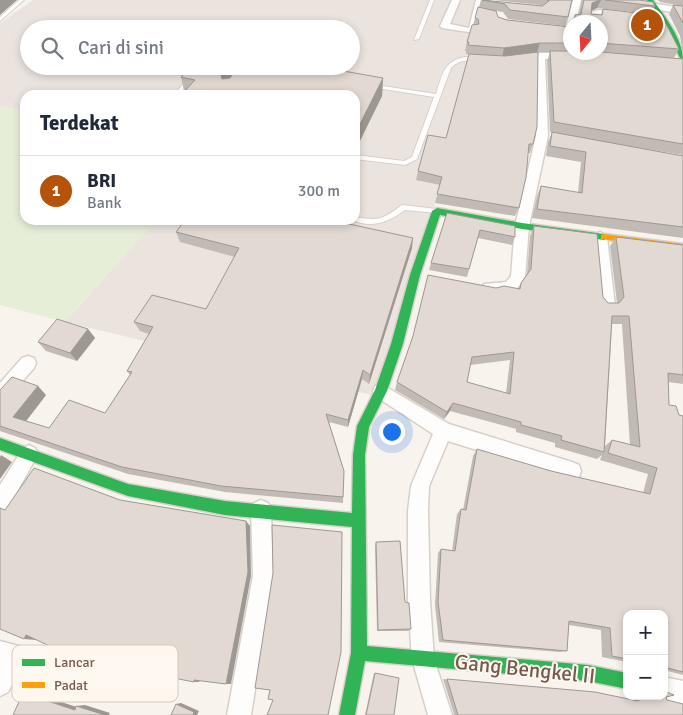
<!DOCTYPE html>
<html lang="id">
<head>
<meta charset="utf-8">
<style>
	:root { --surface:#fff; --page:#f2f2f3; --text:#1f2937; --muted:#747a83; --line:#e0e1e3; --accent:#b45309 }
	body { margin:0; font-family:Signika,sans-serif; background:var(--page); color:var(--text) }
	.controls { position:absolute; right:15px; bottom:15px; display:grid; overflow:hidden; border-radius:10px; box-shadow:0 2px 8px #0003 }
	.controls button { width:45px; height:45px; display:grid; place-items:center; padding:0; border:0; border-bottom:1px solid var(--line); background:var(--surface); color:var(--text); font:25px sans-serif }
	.compass { position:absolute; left:563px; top:15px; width:45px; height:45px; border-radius:50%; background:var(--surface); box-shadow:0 2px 8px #0003; rotate:198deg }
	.you { position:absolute; left:391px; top:431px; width:18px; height:18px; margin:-12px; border:4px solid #fff; border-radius:50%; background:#1a73e8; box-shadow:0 0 0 8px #1a73e833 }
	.badge { display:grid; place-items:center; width:32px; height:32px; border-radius:50%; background:var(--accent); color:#fff; font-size:16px; font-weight:700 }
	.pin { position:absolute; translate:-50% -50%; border:2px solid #fff; box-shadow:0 1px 5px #0006 }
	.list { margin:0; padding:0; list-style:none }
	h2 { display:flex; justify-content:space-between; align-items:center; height:65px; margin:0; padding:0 20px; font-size:21px }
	h2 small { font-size:16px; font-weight:400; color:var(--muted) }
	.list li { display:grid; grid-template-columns:32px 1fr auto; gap:15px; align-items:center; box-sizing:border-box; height:70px; padding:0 20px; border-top:1px solid var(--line) }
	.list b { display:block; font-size:19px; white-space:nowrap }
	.list p { margin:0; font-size:16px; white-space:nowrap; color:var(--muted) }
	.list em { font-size:16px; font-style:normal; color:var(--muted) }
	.icon { flex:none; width:28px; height:28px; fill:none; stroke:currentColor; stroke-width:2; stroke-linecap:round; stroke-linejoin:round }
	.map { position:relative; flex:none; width:683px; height:715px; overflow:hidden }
	.search { position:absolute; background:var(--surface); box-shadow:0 2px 8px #0003; left:20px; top:20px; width:340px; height:55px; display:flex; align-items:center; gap:12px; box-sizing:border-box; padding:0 18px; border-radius:28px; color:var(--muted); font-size:19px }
	.panel { position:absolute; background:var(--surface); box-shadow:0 2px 8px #0003; left:20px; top:90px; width:340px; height:135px; border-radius:15px }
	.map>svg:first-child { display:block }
	.industrial { fill:#ebe3de; fill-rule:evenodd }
	.green { fill:#e6eed8 }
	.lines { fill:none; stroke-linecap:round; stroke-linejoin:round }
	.lane-casing { stroke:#d7d0ca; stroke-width:2 }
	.street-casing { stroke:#d7d0ca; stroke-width:3 }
	.fast-casing { stroke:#d8d0ca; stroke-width:3 }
	.slow-casing { stroke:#d8d0ca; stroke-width:3 }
	.lane { fill:#fefdfc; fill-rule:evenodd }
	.street { fill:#fefdfc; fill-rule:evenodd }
	.fast { fill:#30b455; fill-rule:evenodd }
	.slow { fill:#ff9f0a; fill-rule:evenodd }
	.wall { fill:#c2bbb5; fill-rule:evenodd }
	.shaded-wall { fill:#9e9893 }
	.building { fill:#e2d9d2; stroke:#9e9893; fill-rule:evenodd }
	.labels { text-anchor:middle; stroke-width:4; stroke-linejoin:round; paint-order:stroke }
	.near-street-label { font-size:21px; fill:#775a4d; stroke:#fff8f0 }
	.key { fill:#fff8f0; stroke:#d6c9bf; stroke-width:1 }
	.key-label { font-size:14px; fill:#775a4d }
</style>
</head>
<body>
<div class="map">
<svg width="683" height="715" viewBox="0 0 683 715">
	<rect width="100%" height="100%" fill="#f8f3ed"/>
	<!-- industrial -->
	<path class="industrial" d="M33 0H483L440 167V188L376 396 65 322 156 220H355V95H25V111L0 106V23ZM29 29H351V66H29Z"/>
	<!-- green -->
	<path class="green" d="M0 106 25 111V220H156L65 322 0 305Z"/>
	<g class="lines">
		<defs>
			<path id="lane" d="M19 0H24L0 21V17Z
				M430 0H434L419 39 414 40Z
				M465 57H478L481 59C469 63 462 57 451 68L417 159 405 165 355 159V155L404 161 412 157 434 97 371 87 368 85 369 84 436 94C442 76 443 61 465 57Z
				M198 66H204L180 95H174Z
				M402 205 437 209 441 211 437 213 405 210C388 222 373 229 352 220H355V217C379 221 382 220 402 205Z"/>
			<path id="street" d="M452 0H460L450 24 469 28 476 0H484L475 33 442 28 440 26Z
				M573 0H581L576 22H570V33H548V29L566 27Z
				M657 4 683 8V14L654 9V5Z
				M598 10 623 13 627 16 623 19 598 16 597 22H589L591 12Z
				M540 53H570L575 56 570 59H545L548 136 529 226 525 278 515 291 489 294 484 292 482 288 484 284 506 282 511 276 515 226 536 136 535 56Z
				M600 232 607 237 615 306 612 310H602L599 306 593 237Z
				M28 356 34 358 36 363 34 368 6 400 0 402V383L22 358Z
				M381 384 449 424 572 462 579 465 581 471 579 477 572 480 448 441 429 486 428 511 430 601 434 659 452 715H428L412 659 408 601V511L411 486 433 434 375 396 373 391 375 386Z
				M29 445 35 448 38 454 7 510 0 513V485L23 448Z
				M261 500 268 503 271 510 273 576 251 715H227L253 576 251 510 254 503Z
				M0 641 100 668 108 672 112 680 108 688 100 692 21 669 8 692 0 696Z
				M664 677 683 681V705L656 697 664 696Z"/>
			<path id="fast" d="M647 0H653C665 17 683 39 683 60L680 58 662 21Z
				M437 208 522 223 604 234 609 237 604 240 522 229 440 215 420 275 403 344 387 391 369 427 365 455 367 646 588 665 627 673V689L588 681 365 661 355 715H339L351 653 352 527 225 515 128 496 0 450V438L128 484 225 501 352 513 353 455 357 426 375 390 391 344 410 275 432 211Z"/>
			<path id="slow" d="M604 234 683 244V250L601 239V235Z"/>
		</defs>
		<!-- lane casing -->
		<use href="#lane" class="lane-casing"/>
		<!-- street casing -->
		<use href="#street" class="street-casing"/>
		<!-- fast casing -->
		<use href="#fast" class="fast-casing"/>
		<!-- slow casing -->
		<use href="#slow" class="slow-casing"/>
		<!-- lane -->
		<use href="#lane" class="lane"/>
		<!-- street -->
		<use href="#street" class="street"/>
		<!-- fast -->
		<use href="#fast" class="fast"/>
		<!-- slow -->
		<use href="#slow" class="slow"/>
	</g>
	<!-- wall -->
	<path class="wall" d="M481 0 541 6 540 5 494 0H572L565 26 508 19 503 12 496 11 498 17 507 20 570 27V52H600V22H572L575 15 579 14 582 0H639L655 6 651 14 597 8 591 11V14L601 15 603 9 679 49 674 58 683 59V155L623 145 683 156V238L532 218 537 196 541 186 578 193 581 162 546 156 548 142 552 133 550 132 547 61 550 52H538L533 144 530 153H528L519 208 515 216 435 203 440 185 416 180 418 171 446 138 469 54H466V51H465L467 42 473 25 475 18 479 7Z
		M658 0H683V53L680 36 669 14 673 5H677L660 2Z
		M236 66V69L383 78 382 96 355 151V95L184 91 181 77Z
		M447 213 515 237 512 245 478 238 467 277 429 270 431 263Z
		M534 226 608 303H617L610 246 616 237 683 245V384L668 382 669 405 679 415 683 416V675L664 670V614H627V662L602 657 601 630 569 625 567 651 559 652 439 642 435 605 438 553 441 549 452 551 457 514 461 509 463 510 473 456 477 449 551 471 643 493 648 474 600 460 602 455 597 459 555 447V443L516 432V429L450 411 444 419 395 390 397 382 496 288 518 289 521 283 527 274 530 236ZM612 324H622L630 445 612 440 605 446ZM510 360 506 393 467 382 470 365Z
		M176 232 412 248 369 384 362 379 348 427 329 422 344 471 343 503 225 492 128 474 0 431V390L46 395 26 421 49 428 105 413 130 375 127 371 149 334 140 331 134 322 206 309 235 257 180 242Z
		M88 329 95 338 77 361 46 351 38 342Z
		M376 542 405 602 411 629 408 631H377L375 546Z
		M374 673H375L394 715H365Z
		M443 679 628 699 633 696H664L666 697 667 700 683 715H452L454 714Z"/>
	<!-- shaded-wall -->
	<path class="shaded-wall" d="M0 0H17L0 15Z
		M600 0H601L597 8 589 12 592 3Z
		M540 43 537 52 502 57 504 48Z
		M228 66H236L237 75 224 94 221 76Z
		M383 78 382 96 355 151V134Z
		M413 238 412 248 369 384 370 375Z
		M88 329 95 338 77 361 70 353Z
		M363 370 362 379 348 427V420Z
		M38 386 46 395 23 425 13 417Z
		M453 403 450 411 444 419 447 412Z
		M1 455 12 462 0 479V457Z
		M246 521 250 526 251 576 231 684H226Z
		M26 635 38 637 36 640 24 639Z
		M143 672 151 673 146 685H138Z
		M194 680H200L199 682H194Z
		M23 693H33L83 709 75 710Z
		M181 703 199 711 197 715H193L176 704Z
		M85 705 110 713 109 715H102L76 706Z"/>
	<!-- building -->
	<path class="building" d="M482 0 542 6 549 1 547 0H572L568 17 510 10 505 4Z
		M584 0H600L592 3 591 14 602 15 603 9 662 16 679 49 600 43V22H575V15L581 14Z
		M605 0H639L653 2 655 6Z
		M673 5 683 6V23Z
		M478 7 496 11 498 17 507 20 570 27V43H540L504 48 468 45 469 42H467L472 25 479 24 478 19 475 18Z
		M550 51H570V52H601L683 59V144L554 122Z
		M538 52 537 127 533 144H529L526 177 519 208 437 194 442 177 418 171 428 135 446 138 469 54 505 56Z
		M191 66H228L221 76 222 79 230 78 238 66H315L383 78 355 134V95H181L195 80 181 77Z
		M552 132 683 156V227L537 209 541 186 582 193 586 152 550 146Z
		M447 213 515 226V237L480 230 469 269 431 263Z
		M185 220H331L413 238 370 375 363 370 348 420 326 414 344 471 343 497 221 486 122 467 0 426V390L12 377 38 386 13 417 49 428 69 400 105 413 132 372 127 371 153 327 134 322 152 295 206 309 239 248 176 232Z
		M534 226 597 234 603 297 608 303H619L624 297 616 237 683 245V375L668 373 669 405 676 406 679 415 683 416V672L664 667V614H627V659L612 656 610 628 569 621 567 651 443 640 438 602 441 549 455 551 461 509 466 510 477 449 551 471 650 494 657 468 608 453 612 440 640 447 629 316H612L604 452 561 440 562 436 521 425V422L453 403 447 412 397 382 413 336 428 275 496 288 504 286 520 289 521 283 531 269ZM514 352 510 394 467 382 472 357Z
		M57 319 88 329 70 353 38 342Z
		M34 468 120 500 246 521 248 572 226 684 194 680V682L143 672 138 685 103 677 99 670 72 660 73 657 26 635 24 639 0 629V508L5 510Z
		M272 525 342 532 341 652 328 715H267L273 700 268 699 270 690 255 688 273 573Z
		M400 541 405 602 409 603 411 629 378 630 376 542Z
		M375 673 399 678 394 715H366Z
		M447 679 595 692 638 701 644 697 643 696H664V691L674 695 666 697 667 700 683 704V715H458Z
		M23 693 75 710 76 706 102 714V715H13Z
		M176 704 194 712 193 715H171Z"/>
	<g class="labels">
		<!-- near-street labels -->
		<g class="near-street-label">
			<text transform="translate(525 669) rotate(6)" y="7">Gang Bengkel II</text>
		</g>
	</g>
	<!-- legend -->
	<rect x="12" y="645" width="166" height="57" rx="8" class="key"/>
	<rect x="22" y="659" width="23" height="7" fill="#30b455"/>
	<rect x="22" y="682" width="23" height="6" fill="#ff9f0a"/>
	<g class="key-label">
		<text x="54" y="667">Lancar</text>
		<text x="54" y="690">Padat</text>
	</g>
</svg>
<div class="controls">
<button>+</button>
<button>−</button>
</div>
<svg class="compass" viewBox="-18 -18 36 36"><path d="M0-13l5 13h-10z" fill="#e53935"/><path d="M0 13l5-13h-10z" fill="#747a83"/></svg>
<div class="you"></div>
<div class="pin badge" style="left:647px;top:25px">1</div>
<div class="search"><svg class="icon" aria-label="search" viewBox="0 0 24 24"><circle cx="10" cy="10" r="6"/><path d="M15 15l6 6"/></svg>Cari di sini</div>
<section class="panel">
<h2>Terdekat<small></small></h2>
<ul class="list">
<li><span class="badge">1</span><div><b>BRI</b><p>Bank</p></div><em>300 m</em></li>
</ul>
</section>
</div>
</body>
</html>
